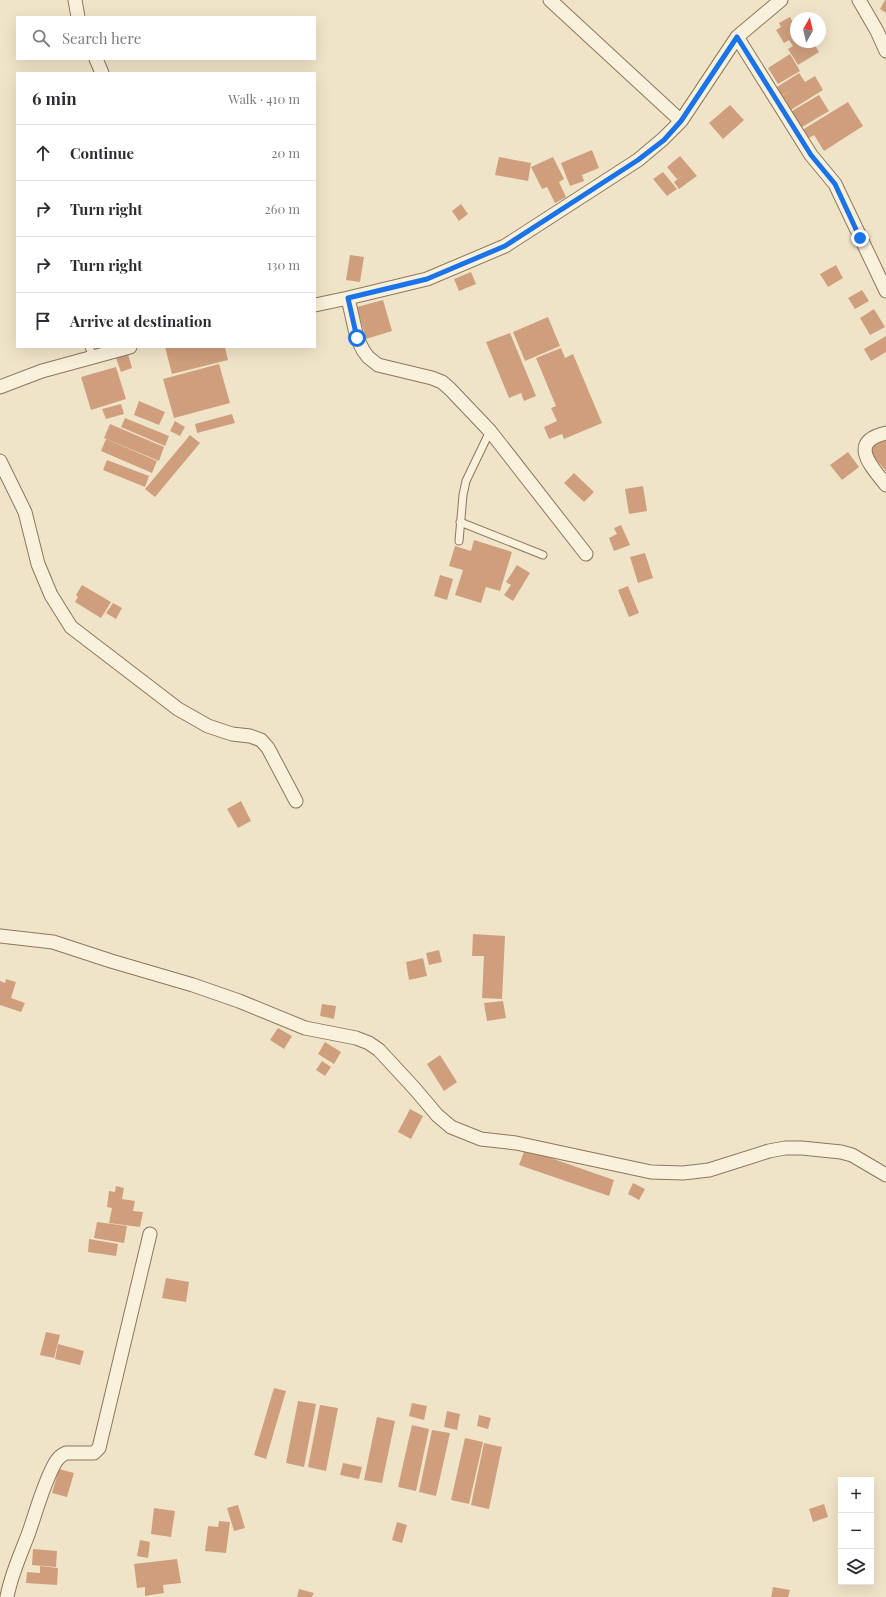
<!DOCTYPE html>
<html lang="en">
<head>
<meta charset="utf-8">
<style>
	:root { --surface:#fff; --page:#f2f2f3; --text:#2b2b33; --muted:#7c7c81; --line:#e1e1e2 }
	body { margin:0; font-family:"Playfair Display",serif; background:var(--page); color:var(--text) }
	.controls { position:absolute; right:12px; bottom:12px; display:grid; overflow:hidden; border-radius:0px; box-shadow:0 4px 16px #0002 }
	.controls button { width:36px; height:36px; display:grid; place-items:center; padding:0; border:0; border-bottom:1px solid var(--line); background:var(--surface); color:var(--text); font:20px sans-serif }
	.compass { position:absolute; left:790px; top:12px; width:36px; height:36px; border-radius:50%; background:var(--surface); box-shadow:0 4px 16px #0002; rotate:8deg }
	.stop { position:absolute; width:12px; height:12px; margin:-9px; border:3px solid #1a73e8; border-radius:50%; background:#fff }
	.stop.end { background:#1a73e8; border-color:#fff; box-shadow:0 1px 4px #0008 }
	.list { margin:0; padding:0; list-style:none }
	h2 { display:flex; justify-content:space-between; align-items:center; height:52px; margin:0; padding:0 16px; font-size:17px }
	h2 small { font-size:13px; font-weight:400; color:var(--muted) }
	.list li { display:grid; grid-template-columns:26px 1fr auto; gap:12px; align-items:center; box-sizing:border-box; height:56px; padding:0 16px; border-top:1px solid var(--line) }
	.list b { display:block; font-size:15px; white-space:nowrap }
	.list em { font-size:13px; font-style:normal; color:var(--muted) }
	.icon { flex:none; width:22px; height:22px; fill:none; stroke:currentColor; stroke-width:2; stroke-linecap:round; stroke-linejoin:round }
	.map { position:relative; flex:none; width:886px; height:1597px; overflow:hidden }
	.search { position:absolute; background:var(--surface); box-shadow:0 4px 16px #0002; left:16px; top:16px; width:300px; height:44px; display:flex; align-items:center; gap:10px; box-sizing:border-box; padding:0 14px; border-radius:0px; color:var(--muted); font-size:15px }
	.panel { position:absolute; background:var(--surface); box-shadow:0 4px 16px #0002; left:16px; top:72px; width:300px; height:276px; border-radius:0px }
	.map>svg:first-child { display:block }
	.building { fill:#cf9f7d }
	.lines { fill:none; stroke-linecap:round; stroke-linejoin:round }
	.lane-casing { stroke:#8d765c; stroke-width:9 }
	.street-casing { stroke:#8d765c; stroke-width:15 }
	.lane { stroke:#faf1dc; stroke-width:7 }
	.street { stroke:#faf1dc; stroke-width:13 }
	.route { stroke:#1a73e8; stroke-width:5 }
</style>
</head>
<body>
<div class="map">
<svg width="886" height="1597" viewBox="0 0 886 1597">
	<rect width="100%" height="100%" fill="#f0e4c8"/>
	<!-- building -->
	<path class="building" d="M885 0H886V13L880 9Z
		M790 17 796 27V42H813L819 52 798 65 788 49 793 46 789 40 784 43 776 30 781 27 779 23Z
		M790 54 800 71 778 84 768 68Z
		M799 73 805 82 815 76 823 90 789 111 780 97 793 89 779 97 774 89Z
		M819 95 829 111 797 130 787 114Z
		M848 102 863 126 824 151 814 135 804 141 799 132Z
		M730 105 744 120 723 139 709 123Z
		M592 150 599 168 582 175 584 181 570 186 561 163Z
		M680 156 697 176 679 189 674 182 684 174 677 179 667 167Z
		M499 157 531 163 528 181 495 175Z
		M553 157 564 179 559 182 566 197 555 203 547 187 542 189 531 167Z
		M663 172 677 189 667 196 653 179Z
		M461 204 468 214 459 221 452 211Z
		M350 255 364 257 360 282 346 280Z
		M836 265 843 278 828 287 820 274Z
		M471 272 476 284 459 291 454 279Z
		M862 290 869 301 855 309 848 298Z
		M383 300 392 331 366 339 357 307Z
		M874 309 885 327 870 335 860 318Z
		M548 317 560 346 525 361 513 332Z
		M510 333 536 396 524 401 521 393 509 398 486 342Z
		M886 336V352L871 361 864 349Z
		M165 347H225L228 360 172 374Z
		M561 348 565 358 573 354 602 423 564 439 562 434 549 439 544 427 557 421 551 408 556 406 536 358Z
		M128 354 132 368 121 372 116 358Z
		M219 364 230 403 174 418 163 379Z
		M116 367 126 399 91 410 81 377Z
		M139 401 165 412 159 425 134 415Z
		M121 404 124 414 106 419 102 409Z
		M232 414 235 423 197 433 195 424Z
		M125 418 169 436 165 446 121 427Z
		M175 421 185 427 180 436 170 431Z
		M110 424 164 447 159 461 104 438Z
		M190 435 200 443 155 497 145 489Z
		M884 436 886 438V471L868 450Z
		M106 439 157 461 152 473 101 451Z
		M848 452 859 467 842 480 830 465Z
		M107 460 149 476 145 487 103 470Z
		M574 473 594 492 584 502 564 483Z
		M643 486 647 511 629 514 625 489Z
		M621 525 630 545 614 551 609 538 617 534 614 528Z
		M474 540 512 552 500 591 486 587 481 603 455 595 463 570 449 566 455 546 471 551Z
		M645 553 653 578 638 583 630 557Z
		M517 565 530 573 513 601 504 595 511 585 506 582Z
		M440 575 453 579 447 600 434 596Z
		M82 585 111 602 101 618 75 602 78 597 76 595Z
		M628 586 639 613 629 617 618 590Z
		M113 603 122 608 116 619 106 613Z
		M241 801 251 821 238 828 227 809Z
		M473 934 505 936 502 999 482 998 484 956H472Z
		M439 950 442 962 429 965 426 953Z
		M423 958 427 976 409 980 406 962Z
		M6 979 16 982 11 998 25 1003 21 1012 0 1005V981L5 983Z
		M503 1001 506 1018 487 1021 484 1003Z
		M322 1004 336 1006 334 1019 320 1016Z
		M278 1028 292 1036 284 1049 270 1040Z
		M325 1042 341 1052 334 1064 318 1054Z
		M440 1055 457 1082 444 1091 427 1064Z
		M322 1061 331 1067 325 1076 316 1070Z
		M410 1109 423 1116 411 1139 398 1132Z
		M525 1149 614 1180 609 1196 519 1165Z
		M633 1183 645 1189 639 1200 628 1194Z
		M116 1186 124 1188 122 1199 135 1201 133 1211 143 1212 140 1227 109 1223 112 1208 107 1207 109 1191 115 1192Z
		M97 1222 127 1226 124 1243 94 1238Z
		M89 1239 118 1244 116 1256 88 1252Z
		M166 1278 189 1282 186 1302 162 1298Z
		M46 1332 60 1335 54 1358 40 1355Z
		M58 1344 84 1351 80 1365 55 1359Z
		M274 1388 286 1391 266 1459 254 1455Z
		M298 1401 316 1404 304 1467 286 1463Z
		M412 1403 427 1406 424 1420 409 1416Z
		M320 1405 338 1408 326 1471 308 1467Z
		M447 1411 460 1414 457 1430 444 1427Z
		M479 1415 491 1418 488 1429 477 1426Z
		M377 1417 395 1421 382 1483 364 1480Z
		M412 1425 429 1429 416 1491 398 1487Z
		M432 1430 450 1433 436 1496 419 1492Z
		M465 1438 483 1442 469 1504 451 1500Z
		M484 1443 502 1447 489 1509 471 1505Z
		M343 1463 362 1467 359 1479 340 1475Z
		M59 1469 74 1473 67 1497 52 1493Z
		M824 1504 828 1517 813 1522 809 1509Z
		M238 1505 245 1528 234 1531 227 1508Z
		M154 1508 175 1511 171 1537 151 1534Z
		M219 1521 230 1522 226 1553 205 1551 208 1526 218 1527Z
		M397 1522 407 1525 402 1543 392 1540Z
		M140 1540 150 1542 148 1558 137 1556Z
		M33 1549 57 1551 56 1567 32 1565Z
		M177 1559 181 1583 163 1585 164 1593 145 1596V1587L137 1588 134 1564Z
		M40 1566 58 1568 57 1585 26 1583 27 1572 40 1573Z
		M773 1587 790 1590 788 1597H771Z
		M299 1589 314 1593 312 1597H297Z"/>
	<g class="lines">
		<defs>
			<path id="lane" d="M89 347 93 356
				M460 522 543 555
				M459 541 463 495 466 481 490 431"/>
			<path id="street" d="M75 0 78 17
				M550 0 681 121
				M859 0 877 31 886 51
				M737 37 811 155 835 184 886 291
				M96 59 102 73
				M348 298 357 338 363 350 368 357 378 365 432 378 442 382 450 389 490 431 586 554
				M315 305 348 298 427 279 505 246 638 160 663 139 681 121 737 37 781 0
				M0 387 42 371 130 347
				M886 433C847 442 872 467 886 485
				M0 461 25 512 38 564 51 595 71 627 178 709 208 726 232 734 250 736 261 740 268 748 296 801
				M0 936 53 942 111 961 193 985 239 1001 305 1028 356 1038 369 1043 379 1050 415 1089 437 1115 451 1127 481 1139 516 1143 651 1172 683 1173 709 1170 769 1151 785 1148H802L841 1152 852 1155 886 1175
				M7 1597C11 1574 21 1554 29 1532 37 1509 43 1485 55 1463 58 1458 61 1455 66 1453H94L99 1448 150 1234"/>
		</defs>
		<!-- lane casing -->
		<use href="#lane" class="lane-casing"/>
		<!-- street casing -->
		<use href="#street" class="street-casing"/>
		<!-- lane -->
		<use href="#lane" class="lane"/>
		<!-- street -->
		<use href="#street" class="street"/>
	</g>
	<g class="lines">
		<!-- route -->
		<path class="route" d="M357 338 348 298 427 279 505 246 638 160 664 140 681 121 737 37 811 155 835 184 860 238"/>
	</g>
</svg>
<div class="controls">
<button>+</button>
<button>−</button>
<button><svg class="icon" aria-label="layers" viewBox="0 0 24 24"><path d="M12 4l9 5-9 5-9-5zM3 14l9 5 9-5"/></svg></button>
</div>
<svg class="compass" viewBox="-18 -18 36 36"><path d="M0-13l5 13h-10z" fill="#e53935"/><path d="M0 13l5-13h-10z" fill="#7c7c81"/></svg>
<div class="stop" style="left:357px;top:338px"></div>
<div class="stop end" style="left:860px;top:238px"></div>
<div class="search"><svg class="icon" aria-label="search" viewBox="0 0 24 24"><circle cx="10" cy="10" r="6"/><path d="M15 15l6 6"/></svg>Search here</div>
<section class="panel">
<h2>6 min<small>Walk · 410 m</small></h2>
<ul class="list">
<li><svg class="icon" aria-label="ahead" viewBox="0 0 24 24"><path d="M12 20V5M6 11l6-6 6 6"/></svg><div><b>Continue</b></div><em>20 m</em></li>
<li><svg class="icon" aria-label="right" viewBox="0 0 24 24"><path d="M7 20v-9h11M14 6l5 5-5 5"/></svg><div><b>Turn right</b></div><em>260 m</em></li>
<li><svg class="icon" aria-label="right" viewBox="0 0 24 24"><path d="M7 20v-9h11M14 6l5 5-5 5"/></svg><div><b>Turn right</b></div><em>130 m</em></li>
<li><svg class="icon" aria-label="arrive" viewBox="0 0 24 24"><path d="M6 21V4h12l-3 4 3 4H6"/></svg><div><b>Arrive at destination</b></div></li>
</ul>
</section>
</div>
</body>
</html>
